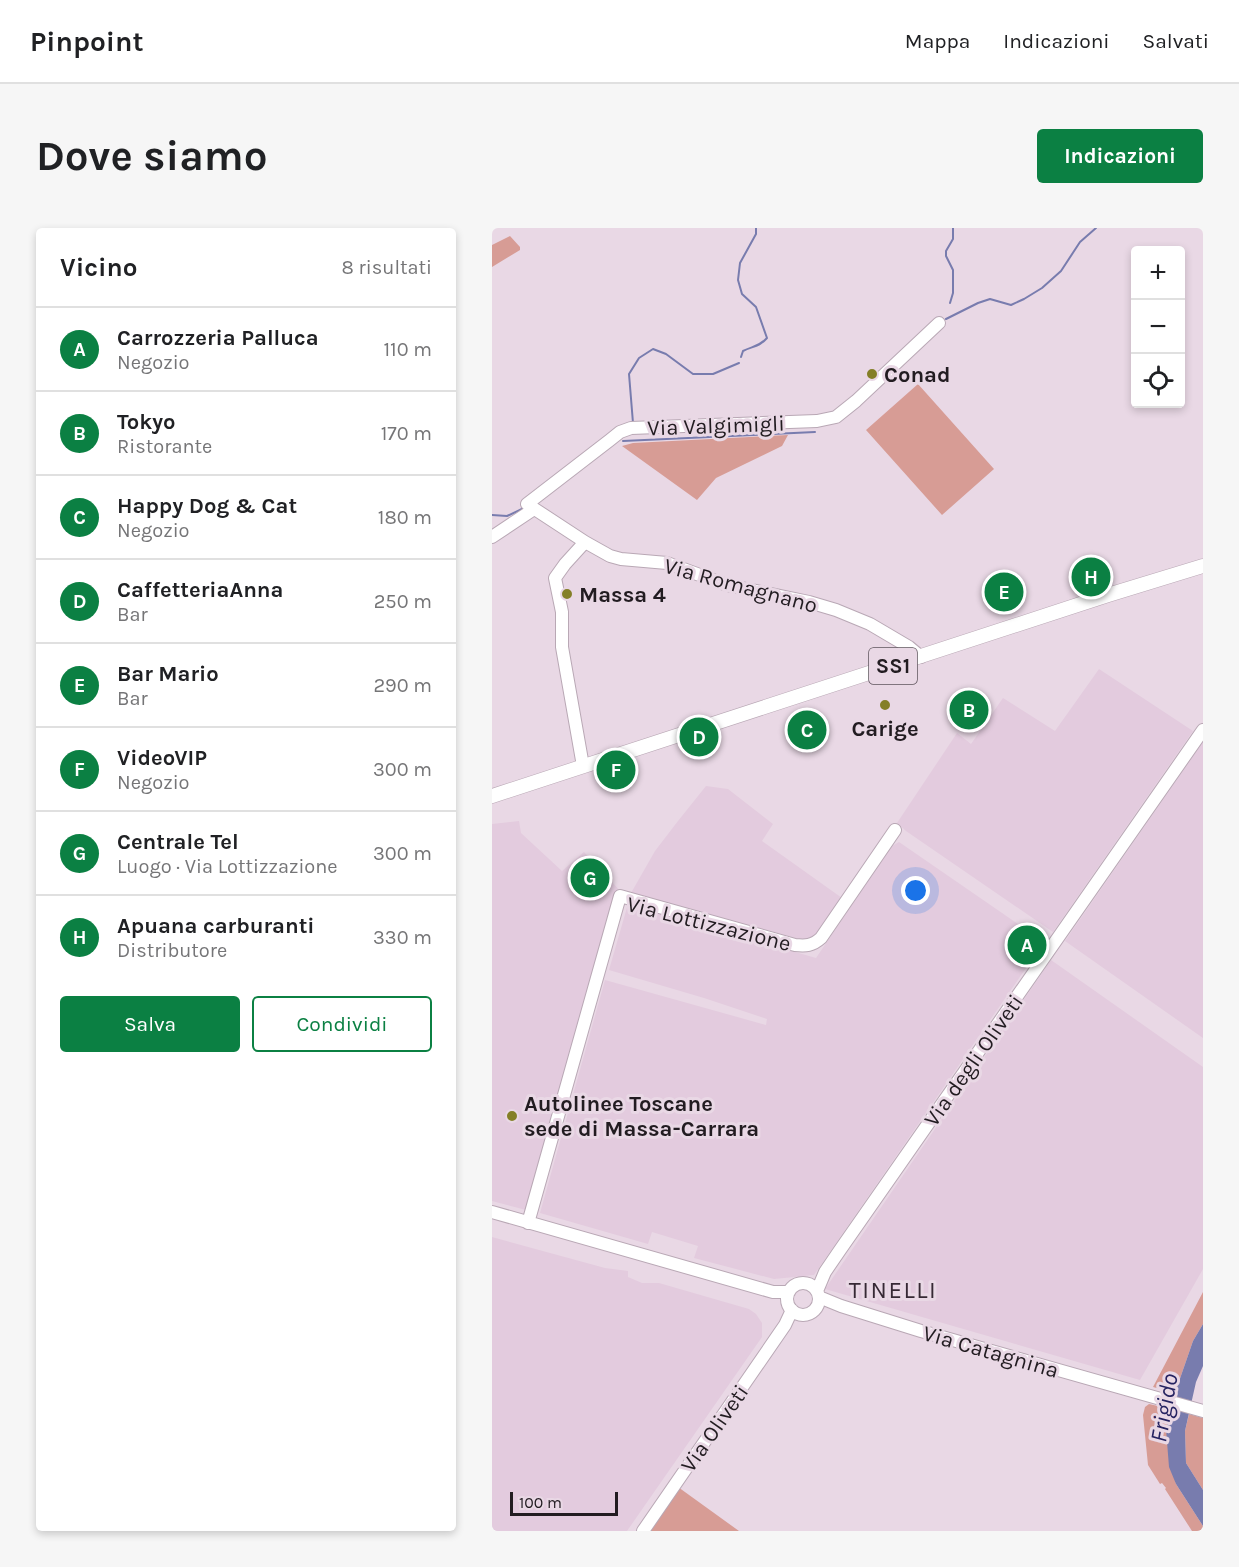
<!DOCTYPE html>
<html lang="it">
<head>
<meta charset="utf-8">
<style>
	:root { --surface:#fff; --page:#f6f6f6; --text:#202124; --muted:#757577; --line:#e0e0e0; --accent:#0b8043 }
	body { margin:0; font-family:Karla,sans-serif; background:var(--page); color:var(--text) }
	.controls { position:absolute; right:18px; top:18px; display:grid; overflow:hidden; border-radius:6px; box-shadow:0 3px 9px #0003 }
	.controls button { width:54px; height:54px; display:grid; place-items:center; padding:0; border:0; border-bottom:2px solid var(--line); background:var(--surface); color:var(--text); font:30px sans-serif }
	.scale { position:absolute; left:18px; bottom:15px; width:108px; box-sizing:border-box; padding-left:6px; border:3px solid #221c21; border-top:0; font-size:16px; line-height:21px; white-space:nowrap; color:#221c21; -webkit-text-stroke:4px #e9d8e5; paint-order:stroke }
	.you { position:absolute; left:424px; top:663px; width:21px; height:21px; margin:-15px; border:4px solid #fff; border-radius:50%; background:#1a73e8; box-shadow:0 0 0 9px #1a73e833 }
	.badge { display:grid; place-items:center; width:39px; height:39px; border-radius:50%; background:var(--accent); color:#fff; font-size:20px; font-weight:700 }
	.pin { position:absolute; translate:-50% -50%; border:3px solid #fff; box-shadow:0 2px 6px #0006 }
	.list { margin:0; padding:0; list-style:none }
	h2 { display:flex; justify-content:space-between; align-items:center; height:78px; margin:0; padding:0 24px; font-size:26px }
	h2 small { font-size:20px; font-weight:400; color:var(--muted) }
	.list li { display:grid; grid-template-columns:39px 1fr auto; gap:18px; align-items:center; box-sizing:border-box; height:84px; padding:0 24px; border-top:2px solid var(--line) }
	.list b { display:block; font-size:22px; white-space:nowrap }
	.list p { margin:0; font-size:20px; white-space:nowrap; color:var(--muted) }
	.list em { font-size:20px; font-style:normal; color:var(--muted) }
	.actions { display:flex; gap:12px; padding:18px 24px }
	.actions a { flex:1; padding:14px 0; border:2px solid var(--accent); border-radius:6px; text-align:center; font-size:21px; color:var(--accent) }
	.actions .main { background:var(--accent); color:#fff }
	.icon { flex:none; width:33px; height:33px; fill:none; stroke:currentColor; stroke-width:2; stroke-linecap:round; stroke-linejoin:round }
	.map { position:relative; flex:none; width:711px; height:1303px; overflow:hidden; border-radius:6px }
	header { display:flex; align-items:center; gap:36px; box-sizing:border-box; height:84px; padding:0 30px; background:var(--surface); border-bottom:2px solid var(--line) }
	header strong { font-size:28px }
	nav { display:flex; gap:33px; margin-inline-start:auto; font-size:21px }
	.intro { display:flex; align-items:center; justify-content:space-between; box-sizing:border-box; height:144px; padding:0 36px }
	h1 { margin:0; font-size:42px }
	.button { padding:15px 27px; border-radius:6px; background:var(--accent); color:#fff; font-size:21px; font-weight:700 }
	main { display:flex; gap:36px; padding:0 36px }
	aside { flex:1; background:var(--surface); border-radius:6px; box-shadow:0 3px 9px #0003 }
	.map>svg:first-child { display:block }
	.built { fill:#e3cbde }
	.green { fill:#d79c95 }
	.water { fill:#787cae }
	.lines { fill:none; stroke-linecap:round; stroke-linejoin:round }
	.stream { stroke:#787cae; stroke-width:2 }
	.secondary-casing { stroke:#b9a8b5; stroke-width:14 }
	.primary-casing { stroke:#b9a8b5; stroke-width:15 }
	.secondary { stroke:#fff; stroke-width:12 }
	.primary { stroke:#fff; stroke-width:14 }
	.poi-dot { fill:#847f27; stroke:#e9d8e5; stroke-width:2 }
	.labels { text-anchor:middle; stroke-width:6; stroke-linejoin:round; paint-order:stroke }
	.shield { fill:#e9d8e5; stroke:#5e545c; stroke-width:1.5 }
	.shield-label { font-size:21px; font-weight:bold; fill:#221c21 }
	.poi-label { font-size:22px; font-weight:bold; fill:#221c21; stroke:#e9d8e5; text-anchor:start }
	.street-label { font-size:22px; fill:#221c21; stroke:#e9d8e5 }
	.neighbourhood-label { font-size:24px; letter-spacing:1.5px; fill:#362934; stroke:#e9d8e5 }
	.water-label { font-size:24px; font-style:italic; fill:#262361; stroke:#e9d8e5 }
</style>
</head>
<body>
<header>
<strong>Pinpoint</strong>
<nav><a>Mappa</a><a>Indicazioni</a><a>Salvati</a></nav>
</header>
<div class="intro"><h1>Dove siamo</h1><a class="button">Indicazioni</a></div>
<main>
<aside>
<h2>Vicino<small>8 risultati</small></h2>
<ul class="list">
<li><span class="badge">A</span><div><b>Carrozzeria Palluca</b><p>Negozio</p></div><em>110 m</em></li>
<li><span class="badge">B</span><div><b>Tokyo</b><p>Ristorante</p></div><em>170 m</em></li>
<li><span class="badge">C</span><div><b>Happy Dog &amp; Cat</b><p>Negozio</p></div><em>180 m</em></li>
<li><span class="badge">D</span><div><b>CaffetteriaAnna</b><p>Bar</p></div><em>250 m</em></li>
<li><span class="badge">E</span><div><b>Bar Mario</b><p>Bar</p></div><em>290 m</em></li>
<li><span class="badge">F</span><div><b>VideoVIP</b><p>Negozio</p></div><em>300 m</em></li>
<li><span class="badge">G</span><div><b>Centrale Tel</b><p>Luogo · Via Lottizzazione</p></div><em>300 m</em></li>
<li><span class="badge">H</span><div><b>Apuana carburanti</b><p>Distributore</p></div><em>330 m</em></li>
</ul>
<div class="actions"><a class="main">Salva</a><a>Condividi</a></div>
</aside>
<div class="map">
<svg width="711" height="1303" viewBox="0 0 711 1303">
	<rect width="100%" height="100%" fill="#e9d8e5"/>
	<!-- built -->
	<path class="built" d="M607 441 701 503 561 704 414 603 405 595 465 505 479 516 511 470 563 503Z
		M711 514V810L573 713Z
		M214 558 236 561 281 596 270 613 350 670 319 714 139 665 163 623 186 593Z
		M27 593 29 605 70 643 92 624 131 666 34 982 0 973V596Z
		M407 614 552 714 322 1047 282 1051 202 1030 206 1018 160 1004 156 1016 48 985 113 752 274 797 275 791 212 770 117 742 136 676 324 730 400 618Z
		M559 732 711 839V1041L648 1152 333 1061Z
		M0 1009 113 1040 136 1043V1049L150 1055H167L257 1081 264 1086 270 1095V1109L135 1303H0Z"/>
	<!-- green -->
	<path class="green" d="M18 8 28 19V22L0 39V17Z
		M426 156 502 241 450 287 374 202Z
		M296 207 290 218 224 250 205 272 130 218 141 215Z
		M711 1064V1096L701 1113 683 1165 661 1159Z
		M657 1176 679 1181 674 1201 684 1256 711 1298V1303H700L673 1261 674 1260 670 1255 668 1256 656 1237 651 1187 653 1179Z
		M697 1186 711 1190V1262L694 1235 693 1203Z
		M186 1259 247 1303H156Z"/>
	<!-- water -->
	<path class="water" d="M711 1096V1138L704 1154 693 1203 694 1235 711 1262V1298L684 1256 677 1239 674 1201 683 1165 701 1113Z"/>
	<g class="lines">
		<!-- stream -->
		<path class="stream" d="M458 75 461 65V42L454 28V23L461 11V0
			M454 91 486 75 498 71 519 77 532 71 550 60 569 43 588 14 604 0
			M249 129 251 123C261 118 267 119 275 110L264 79 250 66 246 52 248 35 264 6V0
			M141 195 137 146 147 130 161 121 174 126 201 146H221L247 135
			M131 213 323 204
			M0 287 15 288 32 280"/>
		<defs>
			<path id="secondary" d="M0 309 42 281
				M429 429 417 419 378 396 344 382 317 374 235 357 175 335 129 331 118 328 93 314 35 276 118 212 128 204 139 200 325 193 344 189 364 173 447 95
				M91 538 70 419V384L63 350 73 336 93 314
				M0 984 281 1064H297
				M36 995 128 668 303 717C314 718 320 718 329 710L403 602
				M295 1071a16 16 0 1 1 32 0a16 16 0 1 1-32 0Z
				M325 1063 333 1044 348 1022 711 502
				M327 1069 349 1078 429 1103 711 1183
				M151 1303 293 1097 300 1082"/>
			<path id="primary" d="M0 568 616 367 711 338"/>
		</defs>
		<!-- secondary casing -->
		<use href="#secondary" class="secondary-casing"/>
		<!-- primary casing -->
		<use href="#primary" class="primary-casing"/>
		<!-- secondary -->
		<use href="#secondary" class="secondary"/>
		<!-- primary -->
		<use href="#primary" class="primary"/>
	</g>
	<!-- markers -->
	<g class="poi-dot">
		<circle cx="380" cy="146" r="6"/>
		<circle cx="75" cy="366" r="6"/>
		<circle cx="393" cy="477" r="6"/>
		<circle cx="20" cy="888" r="6"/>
	</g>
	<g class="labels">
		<!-- shield labels -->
		<rect class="shield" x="377" y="420" width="48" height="36" rx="4.5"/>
		<g class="shield-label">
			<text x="401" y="445">SS1</text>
		</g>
		<!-- poi labels -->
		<g class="poi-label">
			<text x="392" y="154">Conad</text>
			<text x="87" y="374">Massa 4</text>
			<text x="393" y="508" text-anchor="middle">Carige</text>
			<text x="32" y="883">Autolinee Toscane<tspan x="32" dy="25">sede di Massa-Carrara</tspan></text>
		</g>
		<!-- street labels -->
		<g class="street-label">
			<text transform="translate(224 197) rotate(-2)" y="8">Via Valgimigli</text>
			<text transform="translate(249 357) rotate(15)" y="8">Via Romagnano</text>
			<text transform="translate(217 695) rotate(14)" y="8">Via Lottizzazione</text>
			<text transform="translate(481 832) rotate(-55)" y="8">Via degli Oliveti</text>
			<text transform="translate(499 1123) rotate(16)" y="8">Via Catagnina</text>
			<text transform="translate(222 1200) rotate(-55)" y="8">Via Oliveti</text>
		</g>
		<!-- neighbourhood labels -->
		<g class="neighbourhood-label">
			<text x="401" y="1070">TINELLI</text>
		</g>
		<!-- water labels -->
		<g class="water-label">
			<text transform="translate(672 1180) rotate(-80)" y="8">Frigido</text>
		</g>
	</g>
</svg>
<div class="controls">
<button>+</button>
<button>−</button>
<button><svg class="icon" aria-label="locate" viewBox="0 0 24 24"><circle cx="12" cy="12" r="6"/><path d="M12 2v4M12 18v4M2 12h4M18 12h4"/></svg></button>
</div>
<div class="scale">100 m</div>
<div class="you"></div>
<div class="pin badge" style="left:535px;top:717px">A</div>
<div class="pin badge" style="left:477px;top:482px">B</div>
<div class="pin badge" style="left:315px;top:502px">C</div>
<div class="pin badge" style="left:207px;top:509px">D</div>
<div class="pin badge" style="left:512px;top:364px">E</div>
<div class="pin badge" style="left:124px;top:542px">F</div>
<div class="pin badge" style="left:98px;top:650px">G</div>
<div class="pin badge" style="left:599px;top:349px">H</div>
</div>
</main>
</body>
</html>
